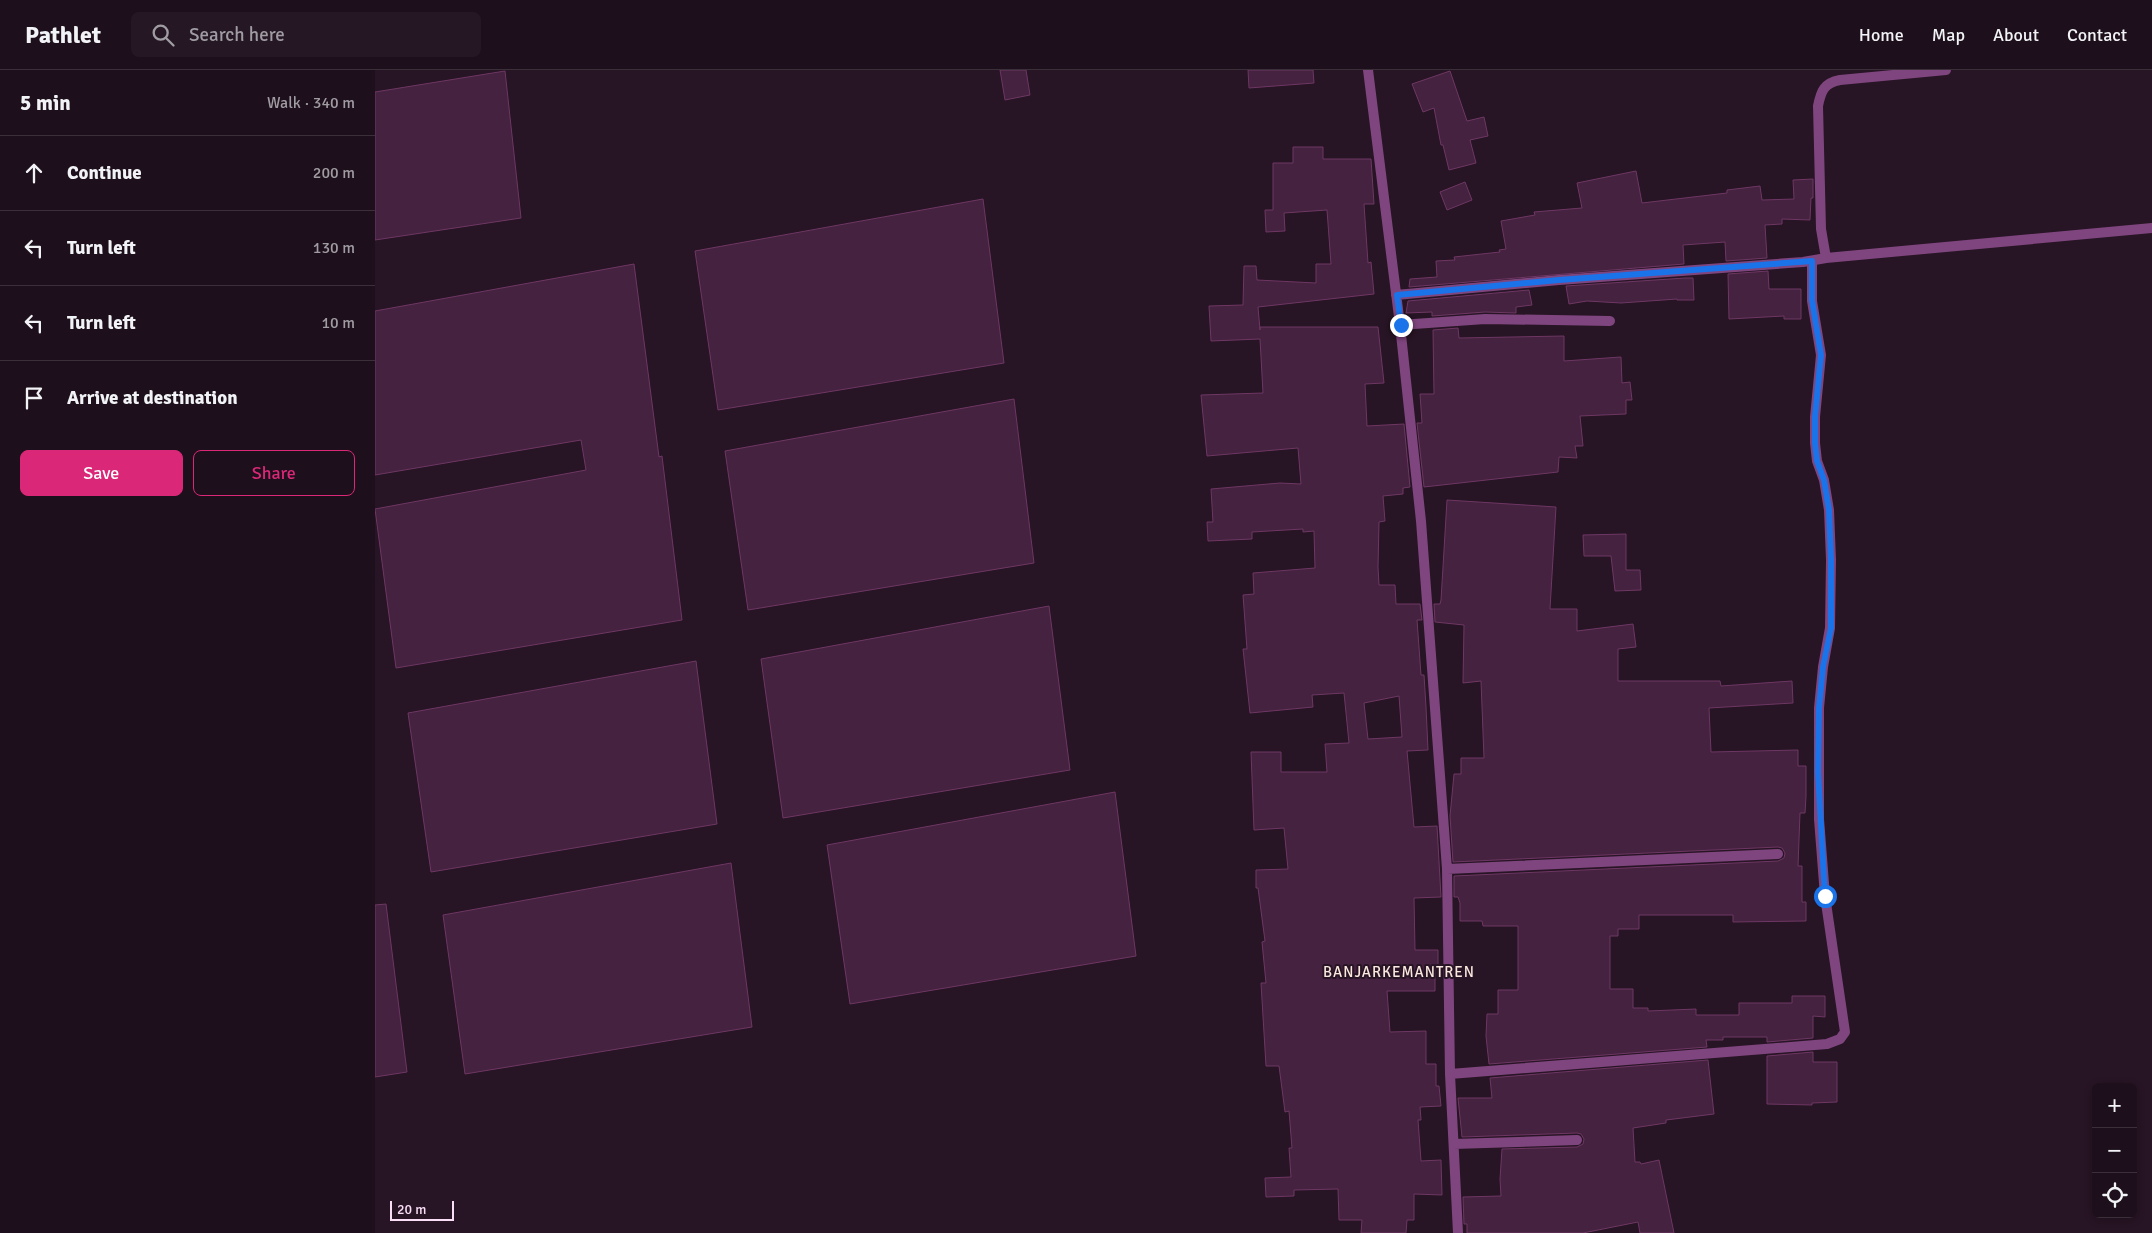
<!DOCTYPE html>
<html lang="en">
<head>
<meta charset="utf-8">
<style>
	:root { --surface:#1d0f1b; --page:#251824; --text:#f1f3f6; --muted:#a09ca3; --line:#3b2f3a; --accent:#db2777 }
	body { margin:0; font-family:Signika,sans-serif; background:var(--page); color:var(--text) }
	.controls { position:absolute; right:15px; bottom:15px; display:grid; overflow:hidden; border-radius:8px; box-shadow:0 2px 8px #0003 }
	.controls button { width:45px; height:45px; display:grid; place-items:center; padding:0; border:0; border-bottom:1px solid var(--line); background:var(--surface); color:var(--text); font:25px sans-serif }
	.scale { position:absolute; left:15px; bottom:12px; width:64px; box-sizing:border-box; padding-left:5px; border:2px solid #fadef8; border-top:0; font-size:14px; line-height:18px; white-space:nowrap; color:#fadef8; -webkit-text-stroke:4px #271424; paint-order:stroke }
	.stop { position:absolute; width:15px; height:15px; margin:-11px; border:4px solid #1a73e8; border-radius:50%; background:#fff }
	.stop.end { background:#1a73e8; border-color:#fff; box-shadow:0 1px 5px #0008 }
	.list { margin:0; padding:0; list-style:none }
	h2 { display:flex; justify-content:space-between; align-items:center; height:65px; margin:0; padding:0 20px; font-size:21px }
	h2 small { font-size:16px; font-weight:400; color:var(--muted) }
	.list li { display:grid; grid-template-columns:32px 1fr auto; gap:15px; align-items:center; box-sizing:border-box; height:75px; padding:0 20px; border-top:1px solid var(--line) }
	.list b { display:block; font-size:19px; white-space:nowrap }
	.list em { font-size:16px; font-style:normal; color:var(--muted) }
	.actions { display:flex; gap:10px; padding:15px 20px }
	.actions a { flex:1; padding:11px 0; border:1px solid var(--accent); border-radius:8px; text-align:center; font-size:18px; color:var(--accent) }
	.actions .main { background:var(--accent); color:#fff }
	.icon { flex:none; width:28px; height:28px; fill:none; stroke:currentColor; stroke-width:2; stroke-linecap:round; stroke-linejoin:round }
	.map { position:relative; flex:none; width:1777px; height:1163px; overflow:hidden }
	header { display:flex; align-items:center; gap:30px; box-sizing:border-box; height:70px; padding:0 25px; background:var(--surface); border-bottom:1px solid var(--line) }
	header strong { font-size:24px }
	nav { display:flex; gap:28px; margin-inline-start:auto; font-size:18px }
	.search { width:350px; height:45px; background:var(--page); display:flex; align-items:center; gap:12px; box-sizing:border-box; padding:0 18px; border-radius:8px; color:var(--muted); font-size:19px }
	main { display:flex }
	aside { flex:1; background:var(--surface) }
	.map>svg:first-child { display:block }
	.building { fill:#45223f; stroke:#6e3764; fill-rule:evenodd }
	.lines { fill:none; stroke-linecap:round; stroke-linejoin:round }
	.minor { stroke:#7f457e; stroke-width:10 }
	.route { stroke:#1a73e8; stroke-width:6 }
	.labels { text-anchor:middle; stroke-width:4; stroke-linejoin:round; paint-order:stroke }
	.quarter-label { font-size:15px; letter-spacing:1px; fill:#fbe9e0; stroke:#271424 }
</style>
</head>
<body>
<header>
<strong>Pathlet</strong>
<div class="search"><svg class="icon" aria-label="search" viewBox="0 0 24 24"><circle cx="10" cy="10" r="6"/><path d="M15 15l6 6"/></svg>Search here</div>
<nav><a>Home</a><a>Map</a><a>About</a><a>Contact</a></nav>
</header>
<main>
<aside>
<h2>5 min<small>Walk · 340 m</small></h2>
<ul class="list">
<li><svg class="icon" aria-label="ahead" viewBox="0 0 24 24"><path d="M12 20V5M6 11l6-6 6 6"/></svg><div><b>Continue</b></div><em>200 m</em></li>
<li><svg class="icon" aria-label="left" viewBox="0 0 24 24"><path d="M17 20v-9H6M10 6l-5 5 5 5"/></svg><div><b>Turn left</b></div><em>130 m</em></li>
<li><svg class="icon" aria-label="left" viewBox="0 0 24 24"><path d="M17 20v-9H6M10 6l-5 5 5 5"/></svg><div><b>Turn left</b></div><em>10 m</em></li>
<li><svg class="icon" aria-label="arrive" viewBox="0 0 24 24"><path d="M6 21V4h12l-3 4 3 4H6"/></svg><div><b>Arrive at destination</b></div></li>
</ul>
<div class="actions"><a class="main">Save</a><a>Share</a></div>
</aside>
<div class="map">
<svg width="1777" height="1163" viewBox="0 0 1777 1163">
	<rect width="100%" height="100%" fill="#271424"/>
	<!-- building -->
	<path class="building" d="M625 0H651L655 25 630 30Z
		M873 0H938L939 13 874 18Z
		M130 1 146 148 0 170V22Z
		M1075 1 1092 51 1109 47 1113 66 1095 70 1101 93 1074 100 1068 75H1066L1059 38 1048 42 1037 14Z
		M918 77H948V89H996L999 134H989L993 193 996 192 999 224 883 237 885 260V257H1003L1009 313 990 314 992 356 1029 354 1035 417 1028 418V424L1008 426 1010 451 1004 452 1003 497 1004 515H1020L1021 534H1045L1047 550H1042L1046 605H1049L1051 637 1053 680 1032 681 1039 757 1062 756 1066 827 1039 828 1040 880H1063V898H1060V921H1012L1015 962 1051 961V994H1061V1016H1064L1066 1036 1045 1037 1046 1050H1043L1046 1091 1066 1090 1067 1125 1039 1124V1150H1032L1031 1163H986L987 1150H964L963 1119 919 1120V1126L891 1127 890 1108 916 1107 914 1078H917L914 1041 910 1042 904 996H891L886 913H891L887 872 890 871 883 818H881V800L913 799 909 758 879 760 876 682H906V702H952L950 674 974 673 969 623 937 625 938 637 875 643 868 579H872L868 525 879 524 878 503 940 498 939 461 928 462V459L877 462V469L833 471 832 452H838L836 419 905 413 926 414 923 378 832 386 826 325 888 323 885 269 836 271 834 236 868 235 869 196H881L882 210 941 213V194H956L952 140 909 143 910 161 891 162 890 140H898V93H918ZM1024 626 1027 667 993 669 989 633Z
		M1261 101 1267 133 1352 123V120L1385 116 1387 130 1419 129 1418 110 1438 109V128H1436L1435 150 1407 149V154L1390 155 1392 188 1351 191 1350 172 1308 175 1309 194 1034 217 1035 209 1062 207 1061 191 1080 190 1079 187 1125 182 1124 180 1131 179 1126 151 1160 145 1159 142 1207 138 1202 113Z
		M1090 112 1097 130 1072 140 1065 122Z
		M608 129 629 293 343 340 320 181Z
		M259 194 284 387 287 386 307 550 21 598 0 439 211 400 206 370 0 405V241Z
		M1393 201 1394 219H1426V249H1409V246L1354 249 1353 204Z
		M1310 208H1318L1319 230H1302V229L1246 233 1212 231 1194 234 1191 216Z
		M1154 220 1157 235 1141 237V243L1110 242 1057 246V242L1031 243 1033 231Z
		M1083 258 1084 268 1189 266V291L1246 287 1247 313 1255 312 1257 330H1251V344L1205 346 1208 376H1200L1202 388 1184 387 1183 402 1049 417 1042 353H1047L1045 324H1059L1058 260Z
		M639 329 659 493 373 540 350 381Z
		M1072 430 1181 437 1175 539H1202V561L1258 554 1261 577 1243 579V611H1345L1346 616 1417 611 1418 633 1334 638 1336 682 1423 680V696H1431V726L1430 743H1425L1423 796H1427V832H1431V851L1358 852V845H1264V859H1243V866H1235V919H1258V938H1273V941L1321 939V945H1364V933H1417V926H1450V947L1438 946V968L1392 972V967H1348V970H1331L1332 977 1114 994 1111 966 1112 944H1123V920H1143V856H1108L1107 851H1085V833L1083 827H1079V806L1403 791 1409 788 1410 783 1407 778 1403 777 1078 792 1075 746 1079 704H1086V688H1109L1106 611 1088 613 1089 555 1060 552 1059 534H1065L1066 530Z
		M1251 464V500H1265L1266 520 1240 521 1236 486H1209L1208 465Z
		M674 536 695 700 408 748 386 589Z
		M321 591 342 754 56 802 33 643Z
		M740 722 761 886 475 934 452 775Z
		M356 793 377 957 90 1004 68 845Z
		M11 834 32 1002 0 1007V835Z
		M1438 982V992H1462V1032L1437 1033V1035L1392 1034V986Z
		M1333 990 1339 1044 1291 1050V1053L1258 1058 1260 1092H1265L1266 1094 1284 1090 1299 1163H1265L1263 1152 1208 1163H1092V1154H1089L1088 1127 1126 1126 1125 1109 1127 1079 1202 1077 1208 1074 1209 1069 1206 1064 1202 1063 1087 1067 1083 1028H1117L1115 1008Z"/>
	<g class="lines">
		<!-- minor -->
		<path class="minor" d="M993 0 1025 255 1046 451 1072 799 1075 1004 1083 1163
			M1451 188 1446 159 1443 36C1446 21 1449 13 1465 10L1571 0
			M1021 225 1184 210 1428 192 1451 188 1777 158
			M1025 255 1110 249 1235 251
			M1072 799 1403 784
			M1075 1004 1452 974 1465 969 1470 962 1450 826 1444 749V638L1448 597 1455 558 1456 490 1454 440 1449 410 1442 391 1440 373V347L1446 285 1437 231V191
			M1079 1074 1202 1070"/>
	</g>
	<g class="lines">
		<!-- route -->
		<path class="route" d="M1026 255 1022 225 1184 210 1437 191V230L1446 285 1440 347V373L1442 391 1449 410 1454 440 1456 490V558L1448 597 1444 638 1443 702 1450 826"/>
	</g>
	<g class="labels">
		<!-- quarter labels -->
		<g class="quarter-label">
			<text x="1024" y="907">BANJARKEMANTREN</text>
		</g>
	</g>
</svg>
<div class="controls">
<button>+</button>
<button>−</button>
<button><svg class="icon" aria-label="locate" viewBox="0 0 24 24"><circle cx="12" cy="12" r="6"/><path d="M12 2v4M12 18v4M2 12h4M18 12h4"/></svg></button>
</div>
<div class="scale">20 m</div>
<div class="stop" style="left:1450px;top:826px"></div>
<div class="stop end" style="left:1026px;top:255px"></div>
</div>
</main>
</body>
</html>
